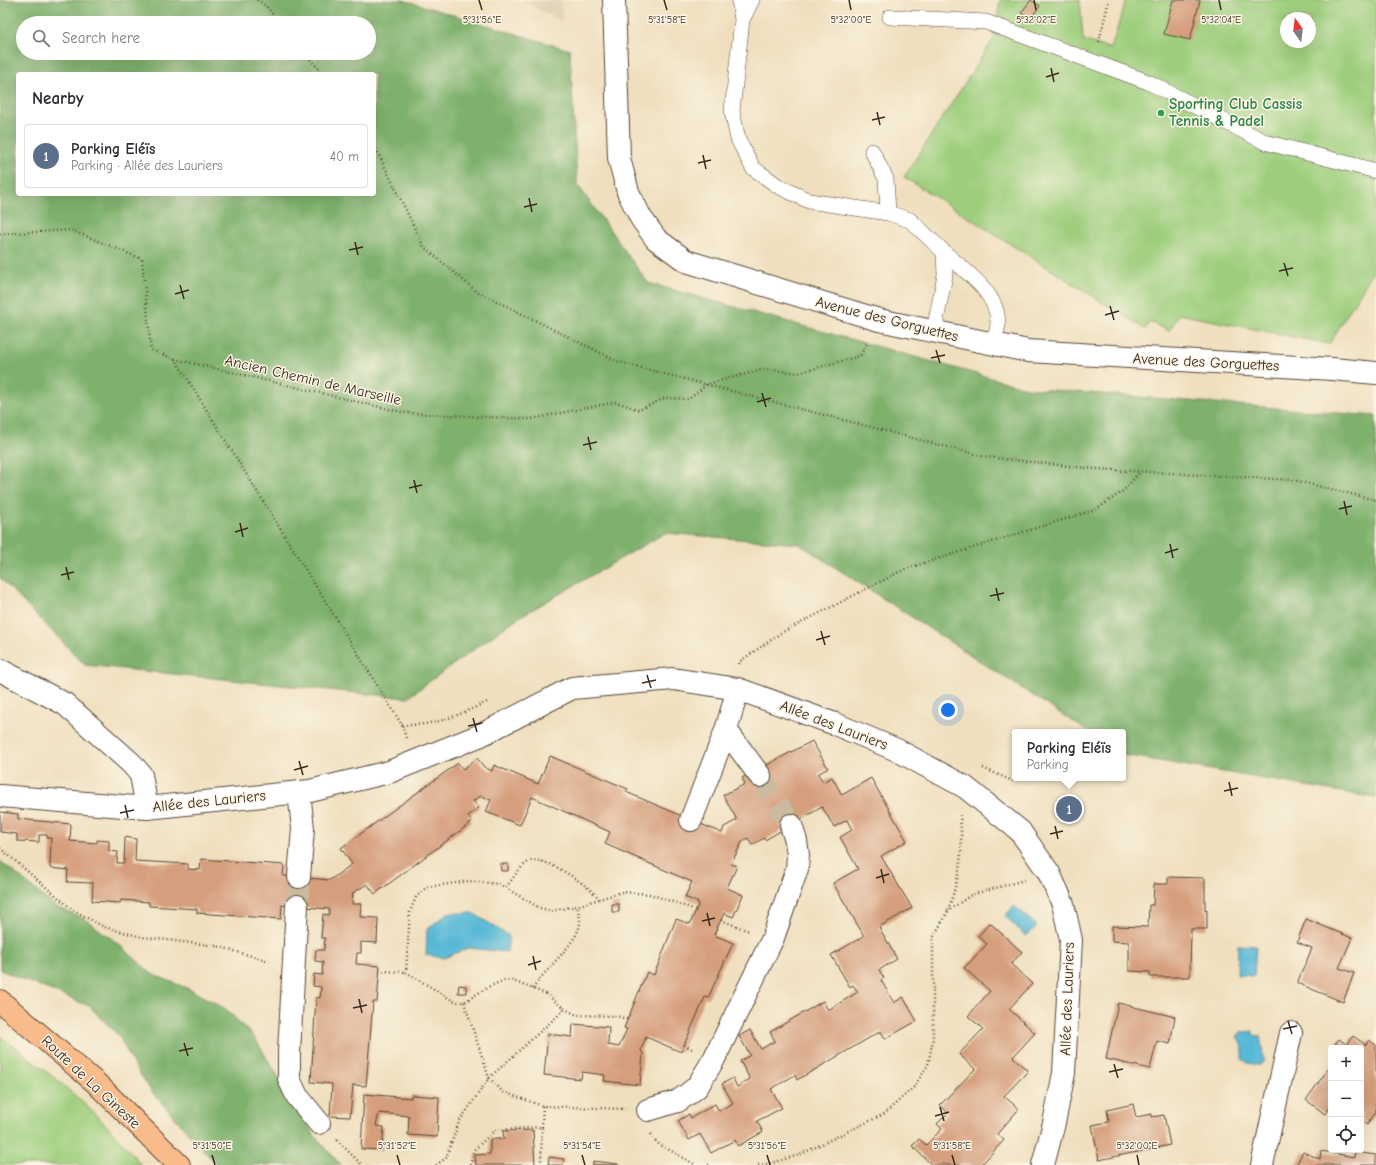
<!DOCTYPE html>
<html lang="en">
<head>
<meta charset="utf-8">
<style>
	:root { --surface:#fff; --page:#f2f2f3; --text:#2b2b33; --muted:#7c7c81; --line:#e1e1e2; --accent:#2563eb }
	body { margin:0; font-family:"Comic Neue",sans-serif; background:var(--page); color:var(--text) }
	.controls { position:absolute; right:12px; bottom:12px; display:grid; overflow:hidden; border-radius:4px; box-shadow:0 4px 16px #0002 }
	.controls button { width:36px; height:36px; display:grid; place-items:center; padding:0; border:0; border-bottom:1px solid var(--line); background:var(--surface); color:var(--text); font:20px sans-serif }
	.compass { position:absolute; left:1280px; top:12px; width:36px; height:36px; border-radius:50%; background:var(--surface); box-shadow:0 4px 16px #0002; rotate:346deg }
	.you { position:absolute; left:948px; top:710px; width:14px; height:14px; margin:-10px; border:3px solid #fff; border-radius:50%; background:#1a73e8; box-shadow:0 0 0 6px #1a73e833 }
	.badge { display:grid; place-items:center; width:26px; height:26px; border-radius:50%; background:var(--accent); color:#fff; font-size:13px; font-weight:700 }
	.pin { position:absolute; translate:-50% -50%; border:2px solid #fff; box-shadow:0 1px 4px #0006 }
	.popup { position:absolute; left:1012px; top:729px; width:114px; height:52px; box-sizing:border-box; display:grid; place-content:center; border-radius:4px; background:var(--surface); filter:drop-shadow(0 1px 3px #0005); font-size:13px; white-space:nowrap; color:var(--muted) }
	.popup b { font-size:15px; color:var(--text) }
	.popup::after { content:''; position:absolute; left:50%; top:100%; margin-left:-8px; border:8px solid transparent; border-top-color:var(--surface) }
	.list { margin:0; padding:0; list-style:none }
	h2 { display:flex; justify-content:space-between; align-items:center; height:52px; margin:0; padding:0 16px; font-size:17px }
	h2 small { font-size:13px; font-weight:400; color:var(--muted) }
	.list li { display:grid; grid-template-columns:26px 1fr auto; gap:12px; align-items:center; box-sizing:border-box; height:64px; margin:0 8px 8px; padding:0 8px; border:1px solid var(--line); border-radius:4px }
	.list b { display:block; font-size:15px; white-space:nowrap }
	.list p { margin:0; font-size:13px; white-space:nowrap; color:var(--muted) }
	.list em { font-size:13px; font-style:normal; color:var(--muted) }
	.icon { flex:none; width:22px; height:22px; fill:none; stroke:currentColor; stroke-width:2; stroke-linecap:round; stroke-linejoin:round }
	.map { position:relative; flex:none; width:1376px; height:1165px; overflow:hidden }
	.search { position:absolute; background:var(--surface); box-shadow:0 4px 16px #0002; left:16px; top:16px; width:360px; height:44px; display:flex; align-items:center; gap:10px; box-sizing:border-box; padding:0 14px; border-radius:22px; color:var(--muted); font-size:15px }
	.panel { position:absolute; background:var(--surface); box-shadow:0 4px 16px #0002; left:16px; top:72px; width:360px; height:124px; border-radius:4px }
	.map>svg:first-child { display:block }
	.built { fill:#ddcfb1 }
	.green { fill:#9ece7d; stroke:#6c7c4e; fill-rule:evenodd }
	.forest { fill:#7eb16c; stroke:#5c6e45; fill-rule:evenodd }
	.water { fill:#58b9d7; stroke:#4a727a }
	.building { fill:#d59e7b }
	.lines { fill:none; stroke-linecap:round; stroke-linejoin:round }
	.minor-tunnel { stroke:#cbbb9e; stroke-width:22; stroke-dasharray:22 11; stroke-linecap:butt }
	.service-casing { stroke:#564536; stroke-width:16 }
	.minor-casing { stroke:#564536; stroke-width:24 }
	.primary-casing { stroke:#564536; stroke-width:24 }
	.path { stroke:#564536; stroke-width:2.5; stroke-dasharray:1 3; stroke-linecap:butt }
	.service { stroke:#fff; stroke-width:15 }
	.minor { stroke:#fff; stroke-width:22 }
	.primary { stroke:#fabb8b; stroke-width:22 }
	.ticks { fill:none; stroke:#3b2a1e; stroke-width:1.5 }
	.leisure-dot { fill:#2e9e5b; stroke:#fcf5e5; stroke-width:1.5 }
	.labels { text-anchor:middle; stroke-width:3; stroke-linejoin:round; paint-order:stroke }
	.leisure-label { font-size:15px; font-weight:bold; fill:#27864d; stroke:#fcf5e5; text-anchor:start }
	.street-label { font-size:15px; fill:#3b2a1e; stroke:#fcf5e5 }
	.ticks-label { font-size:10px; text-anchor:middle; fill:#3b2a1e; stroke:#fcf5e5; stroke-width:3; stroke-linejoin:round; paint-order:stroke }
</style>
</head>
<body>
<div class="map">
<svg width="1376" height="1165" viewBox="0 0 1376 1165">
	<rect width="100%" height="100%" fill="#fcf5e5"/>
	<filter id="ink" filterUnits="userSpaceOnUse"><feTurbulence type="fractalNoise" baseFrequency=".025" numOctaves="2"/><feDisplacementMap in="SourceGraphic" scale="8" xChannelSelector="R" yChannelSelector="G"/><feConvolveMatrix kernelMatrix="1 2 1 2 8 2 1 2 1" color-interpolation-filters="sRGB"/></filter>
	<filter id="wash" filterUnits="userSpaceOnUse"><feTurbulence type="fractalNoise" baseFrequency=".012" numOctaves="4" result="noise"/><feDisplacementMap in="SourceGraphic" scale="16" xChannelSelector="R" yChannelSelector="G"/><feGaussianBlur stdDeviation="0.9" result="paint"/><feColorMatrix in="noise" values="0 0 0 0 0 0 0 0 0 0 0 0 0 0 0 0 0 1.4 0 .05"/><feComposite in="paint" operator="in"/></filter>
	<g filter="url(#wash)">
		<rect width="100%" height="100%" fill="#efdfbe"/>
		<!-- built -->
		<path class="built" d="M522 0H562V22Z"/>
		<!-- green -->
		<path class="green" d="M1000 0H1080L1083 40 1111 49 1126 0H1376V267L1329 344 1179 314 1169 331 1150 322 1145 329 904 177 994 38ZM1286 18H1310V42H1286Z
			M0 1036C52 1074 101 1114 141 1165H0Z"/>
		<!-- forest -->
		<path class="forest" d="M0 0H403L570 50 577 184 648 283 1027 388 1376 416V798L1124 755 1123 732H1089L799 544 665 533 516 619 407 698 85 665 0 578ZM23 23H369V53H23ZM18 74H374V194H18Z
			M0 861 56 907 85 919 120 945 152 974 189 989 226 1009 254 1037 314 1135 341 1165H217L152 1092 134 1065 119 1036 89 1006 0 970Z"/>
		<!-- water -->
		<path class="water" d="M1014 906 1037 926 1026 936 1005 916Z
			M448 913H473L509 936 507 952 468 948 444 958 426 955 427 929Z
			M1238 945 1256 946 1254 976 1237 975Z
			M1253 1031V1035L1260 1036 1264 1061 1259 1065 1248 1063 1242 1059 1243 1047 1237 1036 1242 1032Z"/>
		<g id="blocks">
			<!-- building -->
			<path class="building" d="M1031 0 1040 6 1030 19 1021 13Z
				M1173 0H1200L1190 40 1164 34Z
				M812 741 828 768 818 774 823 782 832 777 842 795 871 778 907 841 881 856 912 908 879 927 897 959 879 970 884 978 881 980 894 1003 903 997 917 1021 885 1039 881 1031 797 1080 795 1075 771 1089 782 1108 757 1121 763 1132 738 1146 735 1140 711 1153 700 1134 689 1140 678 1121 689 1114 691 1118 715 1104 719 1111 733 1103 722 1084 733 1078 737 1087 750 1079 740 1061 750 1055 739 1036 750 1030 761 1049 775 1041 770 1032 801 1014 823 1001 828 1010 858 992 853 985 850 987 831 955 864 936 833 883 858 869 840 837 852 830 847 820 834 827 822 807 765 840 764 838 752 845 748 838 742 842 731 864 737 866 727 888 743 895 733 917 724 913 714 935 733 943 708 998 705 997 681 1052 646 1037 641 1050 643 1054 640 1085 604 1081 605 1075 582 1072 581 1079 544 1075 548 1034 572 1037 573 1024 609 1027 608 1045 619 1047 627 1029 624 1028 647 972 654 975 676 919 690 924 699 903 685 897 692 882 605 844 610 832 532 797 520 825 486 812 491 800 481 796 473 801 479 808 468 816 472 822 375 894 367 884 353 893 352 904H361L360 917 378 918 377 943 361 942V953H357L356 964 380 966 377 1002H373L366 1086 353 1085 350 1117 330 1116 332 1084 311 1082 316 997 320 998 321 987 313 986 314 974 322 975 323 962 315 961 316 950H324L325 938H321L323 914 329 915V909L282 905 281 919 197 913V909L149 906V902L121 900 120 903 92 901 93 883 67 882 68 870 50 868 51 838H47V835H39V842L17 841V834L0 832V812L18 814V819L71 824 70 841 97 843V840L109 841V851L118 852 117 863H124L125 837 136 839 135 861 188 864V869L200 870 201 859 284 865 283 876 330 880 352 864 341 848 458 763 463 769 477 758 484 767 492 771 494 765 538 784 550 756 628 789 626 792 722 833 724 827 737 820 723 795 745 784 742 778Z
				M500 864H508V871H501Z
				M1168 877 1205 878V911L1207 910V929H1191L1190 977H1150V972L1129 971V942L1112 941V926L1148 927 1149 905H1153L1154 884H1168Z
				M612 904H619V912H612Z
				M1306 919 1352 938 1339 968 1354 973 1343 1002 1297 983 1312 948 1297 942Z
				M990 923 1022 952 1011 964 1032 984 1009 1009 1035 1033 1013 1057 1028 1071 1004 1096 1019 1109 997 1134 1004 1140 981 1165H932L912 1146 919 1139 926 1145 942 1129 937 1124 948 1113 940 1105 975 1069 959 1054 983 1029 968 1016 990 991 964 968 987 944 978 936Z
				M459 985 466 986V993H458Z
				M1118 1003 1175 1017 1170 1044 1157 1041 1150 1069 1106 1059Z
				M1353 1036 1366 1045 1369 1040 1376 1045V1112L1367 1125 1361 1121V1048H1332L1339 1039 1347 1045Z
				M1331 1065V1106L1325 1114 1306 1100Z
				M364 1094 411 1098V1095L439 1097 437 1137 408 1135 409 1116 379 1113 376 1126 384 1127 382 1150 361 1149Z
				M1133 1104 1136 1117 1152 1114V1117L1164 1115 1170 1145 1099 1160 1092 1125 1109 1122 1107 1110Z
				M533 1130 535 1165H476L475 1155 490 1154V1139H504L503 1131Z
				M1321 1151 1354 1157 1355 1152 1376 1155V1165H1296L1303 1152 1320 1159Z
				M549 1157 564 1159 563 1165H548Z
				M593 1161 618 1164V1165H593Z"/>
		</g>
	</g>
	<g filter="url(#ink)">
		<use href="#blocks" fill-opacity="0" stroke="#564536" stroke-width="1"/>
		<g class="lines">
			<!-- minor-tunnel -->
			<path class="minor-tunnel" d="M760 776 791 825
				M297 906 299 877"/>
			<defs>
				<path id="service" d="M739 0 742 20 752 0
					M890 17 986 22 1148 82 1265 142 1376 171
					M742 20 732 111 738 139 753 168 778 186 809 201 888 213 910 220 944 252
					M872 151 886 179 888 213
					M934 331 945 275 944 252C964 271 997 291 998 322 998 329 995 337 994 344"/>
				<path id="minor" d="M614 0 619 158 628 192 641 218 656 239 686 261 879 320 1028 351 1332 369 1376 373
					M0 670 65 704 132 764 141 775 147 808
					M738 689 726 730 760 776
					M299 792 303 829 299 877
					M0 796 147 808 310 791 389 772 481 735 572 688 673 679 738 689 835 724 897 750 965 787 1020 831 1049 873 1063 904 1071 940 1064 1073 1054 1123 1043 1165
					M691 820 726 730
					M297 906 289 1052V1079L297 1096 319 1123
					M648 1110 678 1101 688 1094 697 1087 714 1059 773 938 797 869 798 855 796 841 791 825
					M1262 1165 1291 1033"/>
				<path id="primary" d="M0 1001 96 1083 179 1165"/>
			</defs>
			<!-- service casing -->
			<use href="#service" class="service-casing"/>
			<!-- minor casing -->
			<use href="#minor" class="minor-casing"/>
			<!-- primary casing -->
			<use href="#primary" class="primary-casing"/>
			<!-- path -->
			<path class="path" d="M257 0 266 6 280 23
				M1099 42 1109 0
				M305 53 323 74
				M374 145 424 247 476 291 619 362 986 457 1096 469 1293 480 1376 500
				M0 234 71 230 142 259 151 350 175 359
				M739 664V662L781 633 905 569 1097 509 1123 491 1140 472
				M402 725C435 726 457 716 487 702
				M406 738 402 725 175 359 406 413 531 419 616 402 639 410 665 398 689 399 707 384 765 369 798 373 860 356 868 342
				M983 768 1015 782
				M0 848 73 910 104 927 142 937 217 946 269 961
				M506 887C513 879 520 865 531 861 546 856 591 887 599 899
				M948 910C961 873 963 853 960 815
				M721 920 749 931
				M379 971 406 972
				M533 989C543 970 581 941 580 921 580 916 578 911 577 906
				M464 1002 489 1078 503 1092 543 1106 625 1109
				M627 1019 617 1016 577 1015 565 1009 546 994 513 981 505 980 490 986 464 1002H455L406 972 410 912 416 897 427 887 469 881 499 884 540 908 551 911 577 906 622 892 650 894 696 910
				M684 1045 692 1049
				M542 1127 543 1106
				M651 1134 657 1143 696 1165
				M337 1140 362 1165
				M436 1165 446 1158 459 1122 489 1078 565 1009
				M471 1165 472 1155 475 1149 495 1130 542 1127 541 1165
				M708 1165H709
				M758 1165 768 1164 799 1155 884 1114 914 1087 928 1065 933 1039V938L948 911 971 895 1024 880"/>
			<!-- service -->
			<use href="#service" class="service"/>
			<!-- minor -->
			<use href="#minor" class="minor"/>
			<!-- primary -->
			<use href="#primary" class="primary"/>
		</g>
	</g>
	<!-- ticks -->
	<path class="ticks" d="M479 0 482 10M664 0 667 10M849 0 851 10M1034 0 1036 10M1219 0 1221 10M1051 68 1054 82M1046 77 1059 73M877 112 880 125M872 120 885 117M703 155 706 169M698 163 711 160M529 198 532 212M524 207 537 204M355 242 358 255M349 250 363 247M1284 263 1288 276M1279 271 1293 268M180 285 184 299M175 294 189 290M1110 306 1114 320M1105 315 1119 311M936 350 940 363M931 358 945 355M762 393 766 407M757 402 771 398M588 437 591 450M583 445 597 442M414 480 417 493M409 488 422 485M1344 501 1347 515M1339 509 1352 506M240 523 243 537M235 532 248 528M1170 544 1173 558M1165 553 1178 549M66 567 69 580M61 575 74 572M996 588 999 601M990 596 1004 593M821 631 825 645M816 640 830 636M647 675 651 688M642 683 656 680M473 718 477 732M468 726 482 723M299 761 303 775M294 770 308 766M1229 782 1232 796M1224 791 1238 788M125 805 128 818M120 813 134 810M1055 826 1058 839M1050 834 1063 831M881 869 884 883M876 878 889 874M707 913 710 926M702 921 715 918M533 956 536 970M528 965 541 961M359 999 362 1013M353 1008 367 1005M1288 1021 1292 1034M1283 1029 1297 1026M184 1043 188 1056M179 1051 193 1048M1114 1064 1118 1078M1109 1072 1123 1069M940 1107 944 1121M935 1116 949 1112M212 1155 215 1165M397 1155 400 1165M582 1155 585 1165M767 1155 770 1165M952 1155 955 1165M1137 1155 1139 1165"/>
	<!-- markers -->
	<circle class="leisure-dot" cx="1161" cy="113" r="4"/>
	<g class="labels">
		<!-- leisure labels -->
		<g class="leisure-label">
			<text x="1169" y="109">Sporting Club Cassis<tspan x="1169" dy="17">Tennis &amp; Padel</tspan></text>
		</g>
		<!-- street labels -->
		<g class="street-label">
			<text transform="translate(887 319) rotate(14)" y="5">Avenue des Gorguettes</text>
			<text transform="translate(1206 362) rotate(3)" y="5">Avenue des Gorguettes</text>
			<text transform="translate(313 380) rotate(13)" y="5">Ancien Chemin de Marseille</text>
			<text transform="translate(834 725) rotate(21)" y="5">Allée des Lauriers</text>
			<text transform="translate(209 801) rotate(-6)" y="5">Allée des Lauriers</text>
			<text transform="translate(1067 999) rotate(-88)" y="5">Allée des Lauriers</text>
			<text transform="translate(91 1082) rotate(43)" y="5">Route de La Gineste</text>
		</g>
	</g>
	<g class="ticks-label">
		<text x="482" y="23">5°31'56"E</text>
		<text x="851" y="23">5°32'00"E</text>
		<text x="1036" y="23">5°32'02"E</text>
		<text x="667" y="23">5°31'58"E</text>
		<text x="1221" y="23">5°32'04"E</text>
		<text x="212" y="1149">5°31'50"E</text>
		<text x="397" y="1149">5°31'52"E</text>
		<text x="582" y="1149">5°31'54"E</text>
		<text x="767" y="1149">5°31'56"E</text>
		<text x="952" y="1149">5°31'58"E</text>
		<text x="1137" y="1149">5°32'00"E</text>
	</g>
</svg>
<div class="controls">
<button>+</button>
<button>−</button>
<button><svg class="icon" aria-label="locate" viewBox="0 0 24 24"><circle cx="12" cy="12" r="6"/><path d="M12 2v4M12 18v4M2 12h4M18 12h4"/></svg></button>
</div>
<svg class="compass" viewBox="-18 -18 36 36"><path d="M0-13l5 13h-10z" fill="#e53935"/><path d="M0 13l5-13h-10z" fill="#7c7c81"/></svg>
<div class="you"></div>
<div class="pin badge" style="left:1069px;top:809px;background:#5c6f8a">1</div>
<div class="popup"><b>Parking Eléïs</b>Parking</div>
<div class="search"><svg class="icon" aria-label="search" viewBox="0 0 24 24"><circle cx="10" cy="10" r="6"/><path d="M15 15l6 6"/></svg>Search here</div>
<section class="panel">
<h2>Nearby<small></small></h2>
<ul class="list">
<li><span class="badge" style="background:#5c6f8a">1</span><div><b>Parking Eléïs</b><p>Parking · Allée des Lauriers</p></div><em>40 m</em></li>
</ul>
</section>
</div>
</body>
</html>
